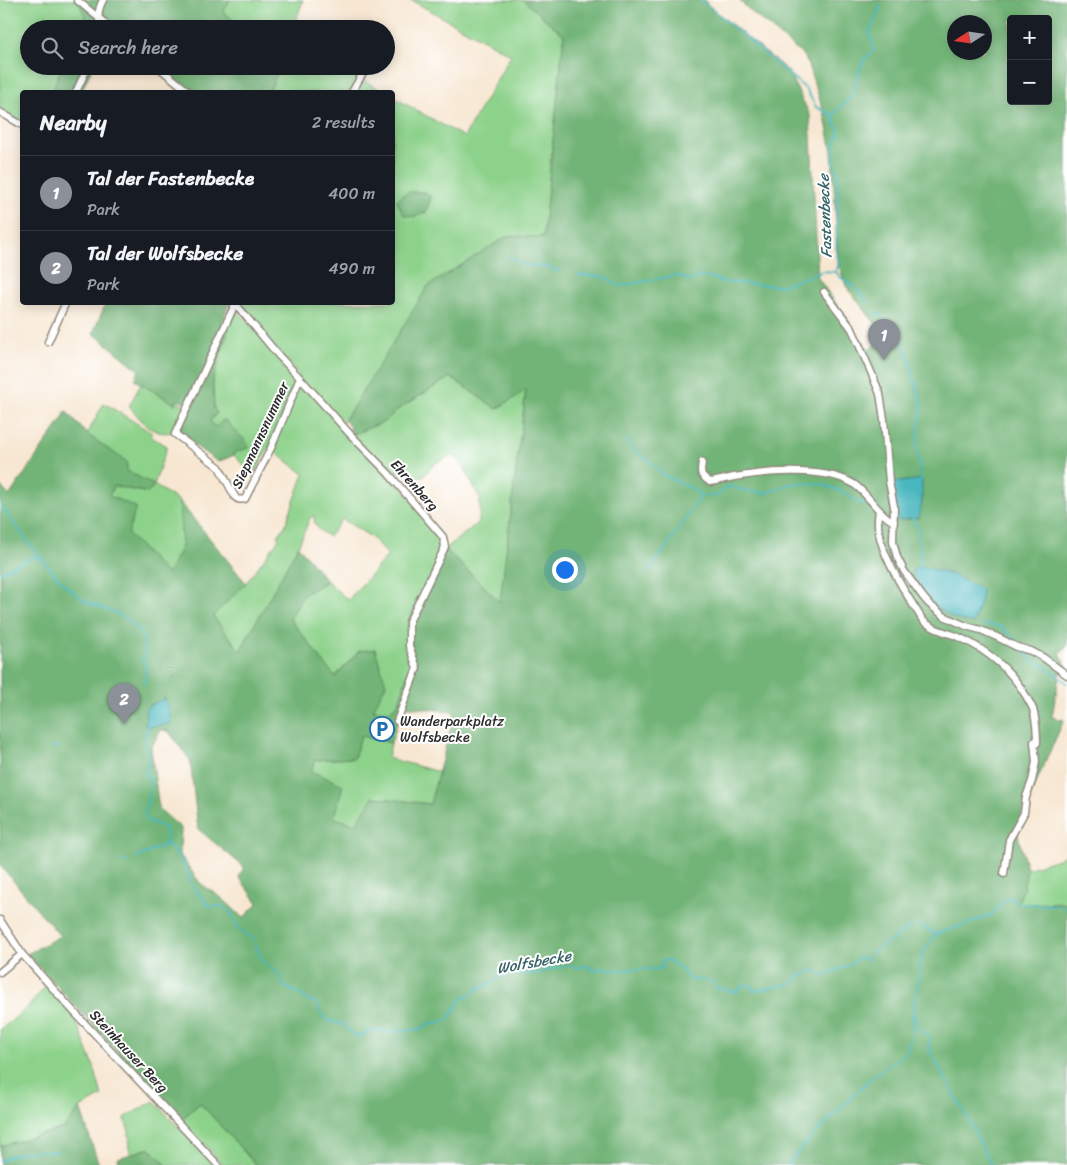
<!DOCTYPE html>
<html lang="en">
<head>
<meta charset="utf-8">
<style>
	:root { --surface:#171b24; --page:#242831; --text:#f1f3f6; --muted:#9ea1a6; --line:#363941; --accent:#8c9099 }
	body { margin:0; font-family:Sriracha,sans-serif; background:var(--page); color:var(--text) }
	.controls { position:absolute; right:15px; top:15px; display:grid; overflow:hidden; border-radius:5px; box-shadow:0 2px 12px #0003 }
	.controls button { width:45px; height:45px; display:grid; place-items:center; padding:0; border:0; border-bottom:1px solid var(--line); background:var(--surface); color:var(--text); font:25px sans-serif }
	.compass { position:absolute; left:947px; top:15px; width:45px; height:45px; border-radius:50%; background:var(--surface); box-shadow:0 2px 12px #0003; rotate:258deg }
	.you { position:absolute; left:564px; top:569px; width:18px; height:18px; margin:-12px; border:4px solid #fff; border-radius:50%; background:#1a73e8; box-shadow:0 0 0 8px #1a73e833 }
	.badge { display:grid; place-items:center; width:32px; height:32px; border-radius:50%; background:var(--accent); color:#fff; font-size:16px; font-weight:700 }
	.pin { position:absolute; translate:-50% -41px; filter:drop-shadow(0 1px 2px #0008) }
	.pin::after { content:''; position:absolute; top:26px; width:18px; height:15px; background:inherit; clip-path:polygon(0 0,100% 0,50% 100%) }
	.list { margin:0; padding:0; list-style:none }
	h2 { display:flex; justify-content:space-between; align-items:center; height:65px; margin:0; padding:0 20px; font-size:21px }
	h2 small { font-size:16px; font-weight:400; color:var(--muted) }
	.list li { display:grid; grid-template-columns:32px 1fr auto; gap:15px; align-items:center; box-sizing:border-box; height:75px; padding:0 20px; border-top:1px solid var(--line) }
	.list b { display:block; font-size:19px; white-space:nowrap }
	.list p { margin:0; font-size:16px; white-space:nowrap; color:var(--muted) }
	.list em { font-size:16px; font-style:normal; color:var(--muted) }
	.icon { flex:none; width:28px; height:28px; fill:none; stroke:currentColor; stroke-width:2; stroke-linecap:round; stroke-linejoin:round }
	.map { position:relative; flex:none; width:1067px; height:1165px; overflow:hidden }
	.search { position:absolute; background:var(--surface); box-shadow:0 2px 12px #0003; left:20px; top:20px; width:375px; height:55px; display:flex; align-items:center; gap:12px; box-sizing:border-box; padding:0 18px; border-radius:28px; color:var(--muted); font-size:19px }
	.panel { position:absolute; background:var(--surface); box-shadow:0 2px 12px #0003; left:20px; top:90px; width:375px; height:215px; border-radius:5px }
	.map>svg:first-child { display:block }
	.green { fill:#8dd28b; stroke:#5c7e5b }
	.forest { fill:#72b477; stroke:#4e7051; fill-rule:evenodd }
	.water { fill:#48b7be; stroke:#3a7174 }
	.lines { fill:none; stroke-linecap:round; stroke-linejoin:round }
	.stream { stroke:#48b7be; stroke-width:2 }
	.minor-casing { stroke:#91897e; stroke-width:9 }
	.minor { stroke:#fff; stroke-width:6 }
	.labels { text-anchor:middle; stroke-width:4; stroke-linejoin:round; paint-order:stroke }
	.street-label { font-size:14px; fill:#2b2b2b; stroke:#fff }
	.poi-label { font-size:14px; fill:#2b2b2b; stroke:#fff; text-anchor:start }
	.water-label { font-size:15px; font-style:italic; fill:#376366; stroke:#fff }
</style>
</head>
<body>
<div class="map">
<svg width="1067" height="1165" viewBox="0 0 1067 1165">
	<rect width="100%" height="100%" fill="#fff"/>
	<filter id="ink" filterUnits="userSpaceOnUse"><feTurbulence type="fractalNoise" baseFrequency=".02" numOctaves="2"/><feDisplacementMap in="SourceGraphic" scale="10" xChannelSelector="R" yChannelSelector="G"/><feConvolveMatrix kernelMatrix="1 2 1 2 8 2 1 2 1" color-interpolation-filters="sRGB"/></filter>
	<filter id="wash" filterUnits="userSpaceOnUse"><feTurbulence type="fractalNoise" baseFrequency=".0096" numOctaves="4" result="noise"/><feDisplacementMap in="SourceGraphic" scale="20" xChannelSelector="R" yChannelSelector="G"/><feGaussianBlur stdDeviation="1.12" result="paint"/><feColorMatrix in="noise" values="0 0 0 0 0 0 0 0 0 0 0 0 0 0 0 0 0 1.4 0 .05"/><feComposite in="paint" operator="in"/></filter>
	<g filter="url(#wash)">
		<rect width="100%" height="100%" fill="#f7e7d2"/>
		<!-- green -->
		<path class="green" d="M0 0H78L85 16 79 29H29V66H62L52 92H22V128L0 116Z
			M230 0H303L294 26 299 29H245L223 12Z
			M411 0H523L564 35 543 237 507 236 374 375 341 425 354 434 386 421 397 410 450 377 497 409 526 389 500 602 445 549 479 522 480 499 464 467 452 455 434 464 423 477 388 469 438 534 443 553 399 703 389 711 373 710 359 651 335 677 290 619 303 595 327 581 348 600 388 555 371 537 342 519 329 537C320 530 314 529 314 515L310 518 295 554 240 651 213 616 246 583 279 539 277 537 285 526 304 474 270 448 299 375 234 303 392 302 393 97 464 137 511 55Z
			M280 66H365L359 78 384 92H269Z
			M236 309 294 375 295 379 269 447 253 476 234 455 236 452 224 419 216 428 210 422 217 412 214 409 213 379 228 330 227 328Z
			M141 384 175 403 177 400 186 407 172 432C151 437 141 419 129 406Z
			M104 403 152 433 151 437 167 446 154 485 179 501 182 547 167 575 128 534 109 496 113 486 148 493 154 485 127 471 87 434Z
			M361 736 391 743 388 758 439 772 430 804 373 797 356 825 334 818 311 770 315 760 354 758Z
			M1067 854V903L1062 902 1017 905 1023 890 1027 869 1058 859Z
			M47 985 74 1016 94 1067 102 1096 80 1108 65 1128 0 1146V1030L26 1009Z
			M154 1101 214 1165H167L150 1148 130 1154 129 1131 124 1118Z
			M199 1102 256 1165H223L181 1120Z"/>
		<!-- forest -->
		<path class="forest" d="M78 0H230L223 12 245 29H79L85 16Z
			M523 0H705L707 4 788 71 810 115 818 278 869 350 884 335 846 286 838 263 832 151 824 112 805 57 756 16 739 0H1067V646L1060 653 1067 667V675L1060 671 1052 717 1064 720 1016 828 1027 869 1023 890 1017 904 1067 903V1165H256L200 1103 181 1120 27 954 60 936 0 865V485L9 496 63 418 66 411 87 434 127 462V471L154 485 148 493 114 486 109 496 136 507 128 534 167 574 182 547 179 501 246 583 213 616 240 651 298 546 327 581 303 595 290 619 335 677 359 651 375 649 386 684 373 710 389 711 399 703 413 656 409 620 445 549 500 602 526 390 497 409 450 377 397 410 386 421 354 434 345 420 428 286 507 236 543 237 564 35ZM1011 19H1048V101H1011ZM954 22H984V52H954ZM402 706 455 712 430 804 373 797 356 824 334 818 343 785 311 771 315 760 354 758 361 736 391 743ZM161 729 169 732 190 760 198 829 244 867 239 877 258 903 243 918 223 899 200 883 180 855 181 828 159 809 151 748Z
			M62 66H93L81 92H52Z
			M153 66H280L269 92H184Z
			M408 192H425L431 197 426 212 415 217 404 215 399 206 397 200 401 196Z
			M106 303H229L224 316 227 318 225 325 228 330 213 379 214 409 217 412 210 422 216 427 224 419 246 441 249 448 236 452 234 455 218 462 177 433 190 406 178 399 175 404 141 384 135 380 139 370 93 333Z
			M80 1108 99 1165H0V1146L64 1128Z
			M150 1148 167 1165H119L118 1158Z"/>
		<!-- water -->
		<path class="water" d="M922 479V503L919 518 893 521 890 483Z
			M921 566 950 574 982 589 981 599 973 624 953 618 926 600 913 575V570Z
			M165 698 170 712 171 724 147 727 145 726 146 713 145 711 148 706Z"/>
		<g class="lines">
			<!-- stream -->
			<path class="stream" d="M700 0 710 7 806 89 816 107 832 115 839 132 833 151 834 165 838 173 836 252 839 262 836 272 839 276 860 292 868 303
				M833 115 853 95 857 76 864 59 870 55 874 49 869 33 881 5
				M509 256 524 265 547 267 561 272
				M579 275 606 277 619 286 678 275 690 281 696 277 713 278 723 282 781 286 824 271 833 272H836
				M876 312 888 321 895 329 905 347 922 404 917 448 921 480
				M626 439 633 449 652 463 663 475 693 489 701 496
				M0 505 34 550 64 584 86 602 119 614 140 630 146 653 142 660 147 667 144 684
				M913 519 918 529 921 568
				M650 571 701 496H716L730 486 747 491 767 493 787 485 800 483 821 484 841 491 859 503 869 505
				M0 572 38 555
				M982 624C1004 625 1004 629 1019 644
				M1024 652 1033 661 1047 668 1067 683
				M147 726 145 743 149 758 145 773 151 785 145 811 146 820 164 827 168 845 181 859 187 870 191 884 209 906H221L230 911 238 928 253 938 260 956 264 963 280 975 283 986 300 994 308 1001H314L319 1008 323 1017 329 1021 343 1024 352 1034 359 1037 370 1031 377 1030 387 1032 421 1029 428 1024 447 1021 462 998 471 994 477 989 493 982 499 977 511 974 519 975 527 973 538 974 547 970 571 965 577 968 585 966 591 968 593 971 603 967 613 970 657 969H661L662 961 668 960 680 968 690 980H706L713 982 716 988 737 992 743 985H751L754 991 794 983 798 976 815 970 824 975 849 965 861 957 867 960 874 951 891 941 911 926
				M51 747H59
				M136 858 168 843
				M121 861H127
				M919 925 936 934 964 925 993 914 999 905 1005 900 1011 898 1020 904 1056 905 1067 908
				M913 1013 921 1031 930 1038 929 1049 972 1126 991 1165
				M0 1161C17 1150 39 1150 58 1152
				M787 1165 804 1145 872 1077 906 1053 912 1034 913 1011 922 954 936 934"/>
		</g>
	</g>
	<g filter="url(#ink)">
		<g class="lines">
			<defs>
				<path id="minor" d="M77 0 112 29
					M101 29C98 18 97 11 103 0
					M157 66 189 92
					M76 92 88 66
					M352 92 367 66
					M0 112 22 125
					M824 292 852 329 871 372 880 394 884 419 889 482 894 506 893 542 897 557 904 571 923 597 929 604 944 616 966 626 981 630 999 638 1017 647 1031 651 1044 658 1067 675
					M234 302 279 356 300 378 349 433 388 473 443 537 445 547 409 622V646L417 668 397 721
					M236 302 175 434 219 467 235 497C238 500 240 500 245 499L271 448 300 378
					M48 342 66 302
					M702 462C700 474 700 475 710 482 720 481 730 477 741 476 770 471 830 467 855 485 869 495 878 514 894 522
					M879 510C878 517 877 525 879 533 883 556 904 591 917 611 920 615 922 621 926 623 936 631 950 633 961 638 988 651 1011 670 1026 696 1028 700 1031 704 1033 709 1036 720 1037 732 1037 743L1035 745
					M1004 874 1009 840 1024 813 1026 797 1032 781 1036 762 1034 742
					M0 920 22 954 75 1013 218 1165
					M0 972 22 954"/>
			</defs>
			<!-- minor casing -->
			<use href="#minor" class="minor-casing"/>
			<!-- minor -->
			<use href="#minor" class="minor"/>
		</g>
	</g>
	<!-- icons -->
	<defs>
		<symbol id="parking-ring" viewBox="-11 -11 22 22"><circle r="9.5" fill="#fff" stroke="#1f6fb2" stroke-width="1.5"/><path d="M-3.5-5.5H1a3.5 3.5 0 0 1 0 7H-1V5.5H-3.5ZM-1-3.4V-.6H.8a1.4 1.4 0 0 0 0-2.8Z" fill="#1f6fb2"/></symbol>
	</defs>
	<g fill-rule="evenodd">
		<use href="#parking-ring" x="368" y="715" width="28" height="28"/>
	</g>
	<g class="labels">
		<!-- street labels -->
		<g class="street-label">
			<text transform="translate(260 435) rotate(-65)" y="5">Siepmannsnummer</text>
			<text transform="translate(415 485) rotate(48)" y="5">Ehrenberg</text>
			<text transform="translate(129 1051) rotate(47)" y="5">Steinhauser Berg</text>
		</g>
		<!-- poi labels -->
		<g class="poi-label">
			<text x="400" y="726">Wanderparkplatz<tspan x="400" dy="16">Wolfsbecke</tspan></text>
		</g>
		<!-- water labels -->
		<g class="water-label">
			<text transform="translate(825 216) rotate(-92)" y="5">Fastenbecke</text>
			<text transform="translate(534 962) rotate(-10)" y="5">Wolfsbecke</text>
		</g>
	</g>
</svg>
<div class="controls">
<button>+</button>
<button>−</button>
</div>
<svg class="compass" viewBox="-18 -18 36 36"><path d="M0-13l5 13h-10z" fill="#e53935"/><path d="M0 13l5-13h-10z" fill="#9ea1a6"/></svg>
<div class="you"></div>
<div class="pin badge" style="left:884px;top:360px">1</div>
<div class="pin badge" style="left:124px;top:724px">2</div>
<div class="search"><svg class="icon" aria-label="search" viewBox="0 0 24 24"><circle cx="10" cy="10" r="6"/><path d="M15 15l6 6"/></svg>Search here</div>
<section class="panel">
<h2>Nearby<small>2 results</small></h2>
<ul class="list">
<li><span class="badge">1</span><div><b>Tal der Fastenbecke</b><p>Park</p></div><em>400 m</em></li>
<li><span class="badge">2</span><div><b>Tal der Wolfsbecke</b><p>Park</p></div><em>490 m</em></li>
</ul>
</section>
</div>
</body>
</html>
